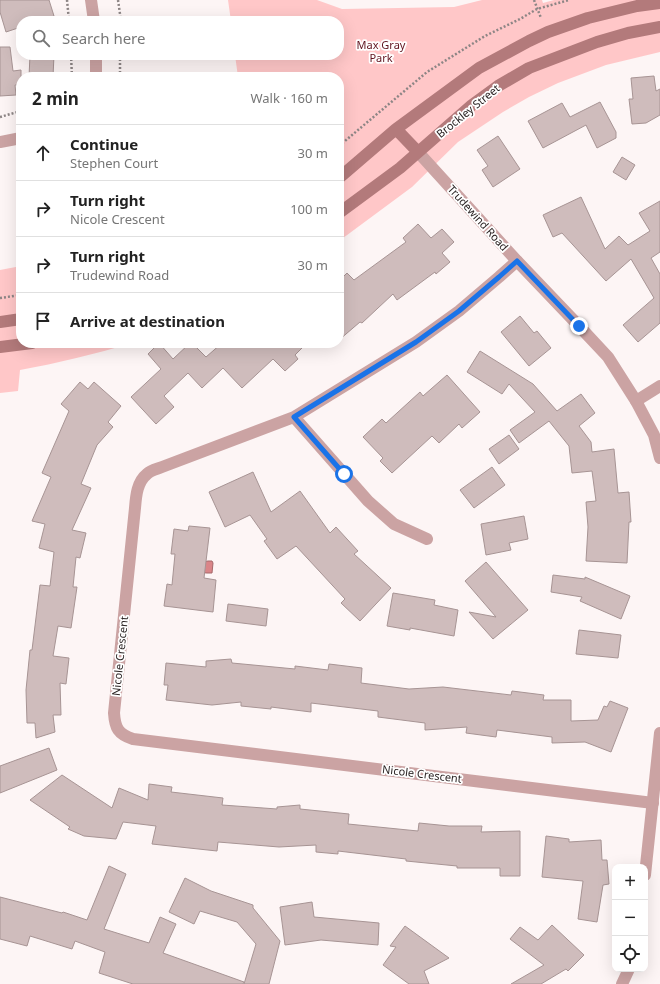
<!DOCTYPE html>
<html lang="en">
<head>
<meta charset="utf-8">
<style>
	:root { --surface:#fff; --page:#f6f6f6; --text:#222; --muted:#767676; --line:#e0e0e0 }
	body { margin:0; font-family:"Noto Sans",sans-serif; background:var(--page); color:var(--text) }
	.controls { position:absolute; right:12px; bottom:12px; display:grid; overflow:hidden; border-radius:8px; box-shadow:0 4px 16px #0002 }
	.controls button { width:36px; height:36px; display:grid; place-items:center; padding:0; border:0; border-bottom:1px solid var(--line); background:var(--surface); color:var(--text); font:20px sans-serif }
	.stop { position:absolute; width:12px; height:12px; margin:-9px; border:3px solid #1a73e8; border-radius:50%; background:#fff }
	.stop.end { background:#1a73e8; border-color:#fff; box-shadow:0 1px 4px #0008 }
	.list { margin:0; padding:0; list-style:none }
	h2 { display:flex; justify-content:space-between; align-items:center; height:52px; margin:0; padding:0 16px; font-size:17px }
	h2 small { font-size:13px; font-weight:400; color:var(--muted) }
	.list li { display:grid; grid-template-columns:26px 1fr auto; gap:12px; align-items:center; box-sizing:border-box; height:56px; padding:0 16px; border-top:1px solid var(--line) }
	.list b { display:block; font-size:15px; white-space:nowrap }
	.list p { margin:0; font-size:13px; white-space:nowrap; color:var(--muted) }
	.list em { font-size:13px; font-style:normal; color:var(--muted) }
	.icon { flex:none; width:22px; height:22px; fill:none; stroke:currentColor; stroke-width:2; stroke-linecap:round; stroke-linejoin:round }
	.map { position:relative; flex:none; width:660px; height:984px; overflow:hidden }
	.search { position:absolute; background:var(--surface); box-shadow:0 4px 16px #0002; left:16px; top:16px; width:328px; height:44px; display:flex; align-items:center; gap:10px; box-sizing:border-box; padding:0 14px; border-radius:16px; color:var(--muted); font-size:15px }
	.panel { position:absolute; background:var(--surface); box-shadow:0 4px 16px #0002; left:16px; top:72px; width:328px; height:276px; border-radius:16px }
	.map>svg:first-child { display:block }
	.green { fill:#ffc7c8 }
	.water { fill:#da8588; stroke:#a5686a }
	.building { fill:#cfbcbc; stroke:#a79494 }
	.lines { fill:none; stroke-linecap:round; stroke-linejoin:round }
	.path { stroke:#8d8585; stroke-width:2.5; stroke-dasharray:2 2; stroke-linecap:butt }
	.minor { stroke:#cba3a3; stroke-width:12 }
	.tertiary { stroke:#cba3a3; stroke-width:12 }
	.secondary { stroke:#b37a7b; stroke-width:12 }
	.route { stroke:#1a73e8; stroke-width:5 }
	.labels { text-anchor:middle; stroke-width:3.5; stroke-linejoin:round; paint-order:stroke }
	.park-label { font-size:11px; fill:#60141f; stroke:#fff }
	.street-label { font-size:11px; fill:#2a2323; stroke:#fff }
</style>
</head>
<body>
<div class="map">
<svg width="660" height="984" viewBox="0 0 660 984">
	<rect width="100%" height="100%" fill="#fdf5f5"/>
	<!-- green -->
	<path class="green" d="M228 0H317L342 9 454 7 482 0H542L543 3 554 0H660V52L606 65 558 83 529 97 503 112 458 142 412 187 339 241V77H238L235 55H339V21H231Z
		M21 266V343H132C95 354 58 363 20 370L18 391 0 393V270Z"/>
	<!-- water -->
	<path class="water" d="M208 561H212L213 563 212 573H207L195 572 203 562Z"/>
	<!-- building -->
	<path class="building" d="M0 0H49L54 16 39 21H21V27L6 32 0 12Z
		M0 47H10L13 71 21 70V85H15L16 95 0 96Z
		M30 55H54L53 77H29Z
		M654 76 656 91 660 89V115L646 123 632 124 629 99H633L631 78Z
		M600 102 616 132V138L597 148 586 125 543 148 528 121 562 103 570 117Z
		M498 136 520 169 493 187 482 170 488 166 477 150Z
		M622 157 635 165 626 180 613 172Z
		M581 197 605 249 619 236 628 245 650 231 639 213 660 201V252L651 258 660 274V323L638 342 623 325 654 298 631 259 606 281 562 233 553 237 543 215Z
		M418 224 431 238 442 229 454 242 442 253 450 262 436 274 435 272 397 300 393 294 362 323 360 322 339 340V281L347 273 354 280 406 242 403 238Z
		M520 316 534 333 537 331 551 348 529 366 501 332Z
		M159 343 173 359 190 343H192L206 357 222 343H307L295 355 298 359 285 371 273 359 242 388 223 368 202 388 188 373 164 396 174 407 156 424 131 397 161 369 148 354Z
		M480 351 533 384 557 411 581 394 595 413 579 426 591 442 592 452 614 449 618 493 629 492 631 522H629L627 563 586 561 588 527 586 502 596 501 592 471 572 473 569 446 549 421 519 443 510 430 535 412 509 384 502 394 467 372Z
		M447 375 480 412 462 428 459 424 439 443 432 436 392 473 380 461 383 458 363 437 382 419 386 423 420 392 423 396Z
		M80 382 88 389 94 382 121 406 108 422 113 427 97 445 81 484 91 488 72 530 86 533 80 558 76 557 73 587H77L71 628 58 626 53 656 69 658 66 684 60 683 61 715H53L55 732 36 738 35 723H27L26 690 30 650H32L40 585 50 586 54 552 39 548 45 524 32 521 51 477 42 473 69 411 61 404Z
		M509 435 519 449 499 464 489 449Z
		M492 467 505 485 474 508 460 490Z
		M253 472 271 512 300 491 330 533 336 527 358 551 354 554 391 588 360 621 341 603 345 599 296 546 277 559 264 541 267 539 250 515 225 527 209 492Z
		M524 516 528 539 509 543 511 550 486 555 481 524Z
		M189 526 210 528 204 578 216 580 213 612 164 606 167 584 172 585 175 554H171L174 529 188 531Z
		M486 562 528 610 493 639 469 612 496 617 465 581Z
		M553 575 585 579V577L630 596 621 619 580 601 582 597 551 592Z
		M393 593 435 600 434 605 458 610 454 636 410 628V630L387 626Z
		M228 604 268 609 266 626 226 621Z
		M579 630 621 635 618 658 576 654Z
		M231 659 232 663 295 669V666L328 670 329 664 362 668 361 683 409 689 443 687 511 695 512 691 544 695 543 700H571V721L598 720 604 706 607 707 610 701 628 708 611 752 585 742 552 743V737L497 730 496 737 466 733 467 727 425 730V723L378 717V711L311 703V712L271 707V709L241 706V702L212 705 166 700 168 685H164L166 663 206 667V661Z
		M49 748 57 770 0 793V766Z
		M62 775 112 808 119 788 148 800 149 784 172 787 171 792 223 798 222 805 277 809V807L300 805V809L349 814 348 824 418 831 419 823 449 826H482L481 832 520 831V876H500V868H457V866L406 861V859L338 851V854L316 852V845L279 847 218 842 217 851 152 844 156 826 123 822 116 839 84 836 68 829 70 827 30 800Z
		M546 836 569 839V842L601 840 602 860H607L609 884 603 885 597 922 578 919 583 881 542 877Z
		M109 866 126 874 104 929 149 943 160 917 176 924 163 953 244 982 243 984H133L99 973 105 952 75 941 72 949 30 936 27 946 0 939V897L62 913 63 912 87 920Z
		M185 878 211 891 253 905V908L280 941 269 984H244L256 944 237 922 200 911 194 924 169 912Z
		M312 902 314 917 379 923 378 945 321 940 285 945 280 907Z
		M552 925 584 955 568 971 566 969 541 984H511L544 965 510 939 520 927 538 940Z
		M405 926 449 958 424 971 429 984H409L383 965 396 947 390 946Z"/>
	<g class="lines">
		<!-- path -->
		<path class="path" d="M67 0 69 21
			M118 0 121 21
			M534 0 541 18
			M71 55 72 77
			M120 77V55
			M0 117 21 111
			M339 146 427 72 485 36 520 19 537 9 569 0
			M0 298 21 295"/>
		<!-- minor -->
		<path class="minor" d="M91 0 94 21
			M96 77V55
			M0 142 21 138
			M517 261 499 277 459 311 416 342 294 417 162 467C157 469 151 470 147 474 137 482 136 496 135 508L114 713C115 728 118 734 133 739L653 803
			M636 401 660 386
			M294 417 368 501 394 524 427 539"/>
		<!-- tertiary -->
		<path class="tertiary" d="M418 152 517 261 579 326 608 357 636 401 654 435 660 458
			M645 875 660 733
			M622 984 629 969"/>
		<!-- secondary -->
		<path class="secondary" d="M396 129 418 152
			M339 178 396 129 479 68 529 41 548 32 588 18 637 6 660 3
			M339 213 400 168 472 105 498 86 529 68 597 42 628 33 660 27
			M0 322 21 319
			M0 347 32 343"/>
	</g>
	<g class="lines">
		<!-- route -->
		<path class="route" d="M344 474 294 417 416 342 459 311 499 277 517 261 579 326"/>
	</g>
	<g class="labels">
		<!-- park labels -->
		<g class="park-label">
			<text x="381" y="49">Max Gray<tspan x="381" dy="13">Park</tspan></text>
		</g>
		<!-- street labels -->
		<g class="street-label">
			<text transform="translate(468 111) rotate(-39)" y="4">Brockley Street</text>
			<text transform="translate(478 218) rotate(48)" y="4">Trudewind Road</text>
			<text transform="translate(120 656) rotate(-84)" y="4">Nicole Crescent</text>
			<text transform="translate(422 774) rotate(7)" y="4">Nicole Crescent</text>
		</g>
	</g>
</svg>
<div class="controls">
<button>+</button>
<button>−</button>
<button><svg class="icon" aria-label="locate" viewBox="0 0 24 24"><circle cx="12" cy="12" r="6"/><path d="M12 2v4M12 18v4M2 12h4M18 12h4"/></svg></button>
</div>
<div class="stop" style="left:344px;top:474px"></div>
<div class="stop end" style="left:579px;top:326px"></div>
<div class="search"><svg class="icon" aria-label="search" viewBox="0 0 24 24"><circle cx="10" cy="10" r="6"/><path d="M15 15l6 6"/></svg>Search here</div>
<section class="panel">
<h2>2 min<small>Walk · 160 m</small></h2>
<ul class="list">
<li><svg class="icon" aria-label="ahead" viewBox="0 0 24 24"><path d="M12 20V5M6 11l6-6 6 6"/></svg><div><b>Continue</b><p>Stephen Court</p></div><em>30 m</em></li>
<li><svg class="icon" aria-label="right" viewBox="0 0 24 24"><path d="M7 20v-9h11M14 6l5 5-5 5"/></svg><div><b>Turn right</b><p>Nicole Crescent</p></div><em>100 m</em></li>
<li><svg class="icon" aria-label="right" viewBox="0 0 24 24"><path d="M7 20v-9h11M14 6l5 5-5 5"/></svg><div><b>Turn right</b><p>Trudewind Road</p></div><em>30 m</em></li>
<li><svg class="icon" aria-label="arrive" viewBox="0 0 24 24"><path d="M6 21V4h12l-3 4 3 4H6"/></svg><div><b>Arrive at destination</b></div></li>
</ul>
</section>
</div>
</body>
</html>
